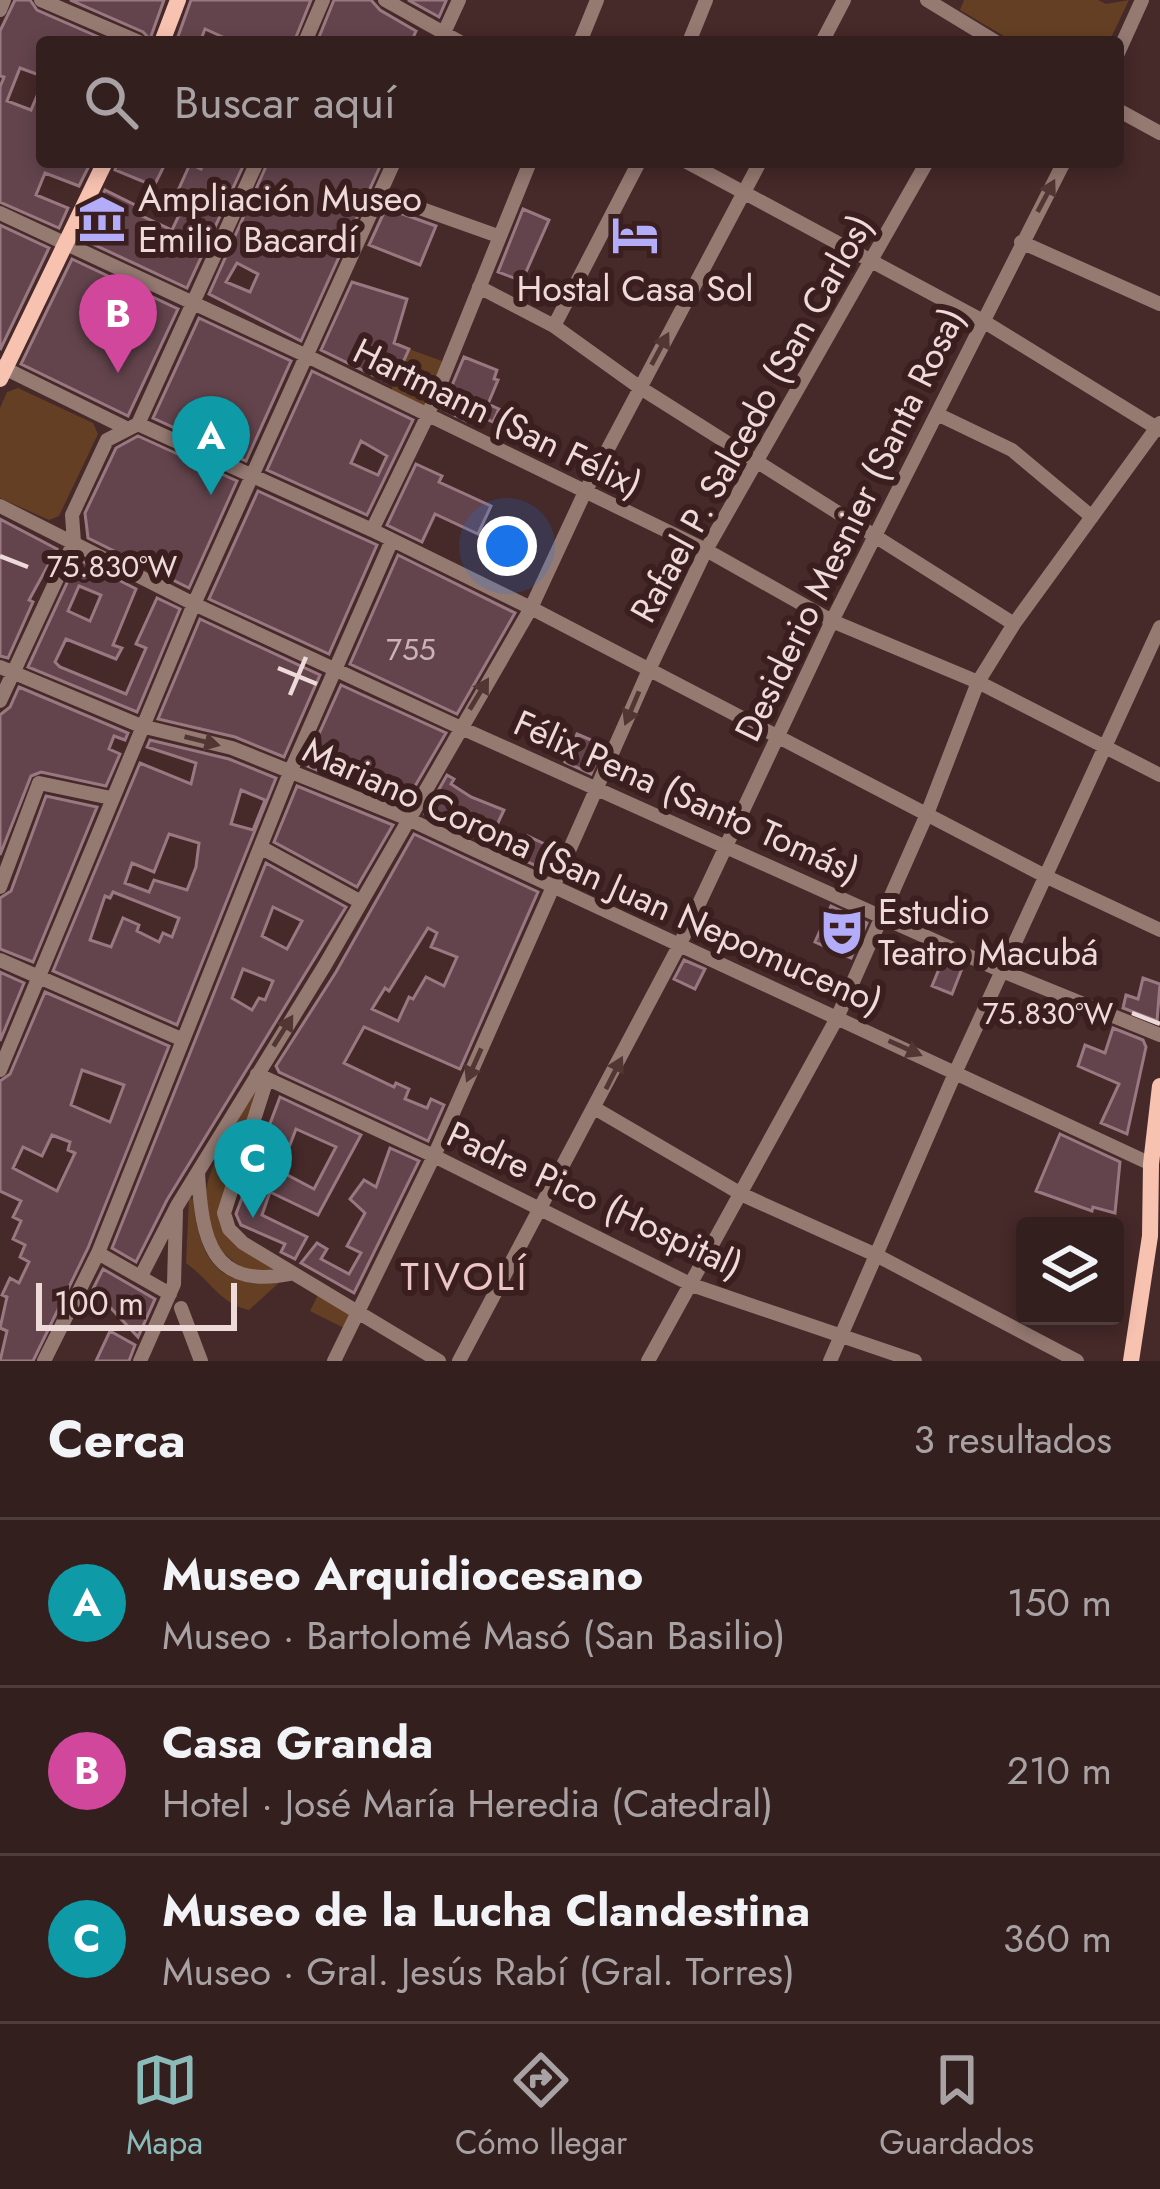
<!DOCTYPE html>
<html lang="es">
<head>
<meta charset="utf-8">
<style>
	:root { --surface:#341f1f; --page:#3f2c2c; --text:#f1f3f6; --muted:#a9a2a4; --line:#4e3d3d; --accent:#8bbbb9 }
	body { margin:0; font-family:Jost,sans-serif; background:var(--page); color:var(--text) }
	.controls { position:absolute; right:36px; bottom:36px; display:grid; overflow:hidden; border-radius:12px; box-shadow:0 6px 18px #0003 }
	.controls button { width:108px; height:108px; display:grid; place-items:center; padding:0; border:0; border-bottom:3px solid var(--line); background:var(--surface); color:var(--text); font:60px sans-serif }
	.scale { position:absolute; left:36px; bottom:30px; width:201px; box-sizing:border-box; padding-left:12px; border:6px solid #eedad9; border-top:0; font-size:33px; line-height:42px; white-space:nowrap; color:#eedad9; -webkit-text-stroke:9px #3b1f1f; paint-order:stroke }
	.you { position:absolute; left:507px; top:546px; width:42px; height:42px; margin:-30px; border:9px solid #fff; border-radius:50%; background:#1a73e8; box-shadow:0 0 0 18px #1a73e833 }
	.badge { display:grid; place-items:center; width:78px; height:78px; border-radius:50%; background:var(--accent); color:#fff; font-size:39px; font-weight:700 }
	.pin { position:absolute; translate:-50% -99px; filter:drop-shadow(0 3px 6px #0008) }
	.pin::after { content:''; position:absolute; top:63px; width:42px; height:36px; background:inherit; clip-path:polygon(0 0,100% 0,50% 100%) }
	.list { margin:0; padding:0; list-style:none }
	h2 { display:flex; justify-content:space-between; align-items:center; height:156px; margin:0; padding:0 48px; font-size:51px }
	h2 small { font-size:39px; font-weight:400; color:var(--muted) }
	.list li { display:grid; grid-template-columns:78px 1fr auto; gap:36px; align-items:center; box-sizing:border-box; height:168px; padding:0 48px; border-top:3px solid var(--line) }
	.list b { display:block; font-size:45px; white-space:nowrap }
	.list p { margin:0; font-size:39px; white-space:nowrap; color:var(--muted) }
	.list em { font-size:39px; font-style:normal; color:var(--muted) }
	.icon { flex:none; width:66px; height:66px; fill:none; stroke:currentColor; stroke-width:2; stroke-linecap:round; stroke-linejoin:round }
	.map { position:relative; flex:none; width:1160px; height:1361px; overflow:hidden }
	.search { position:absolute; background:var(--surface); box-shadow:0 6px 18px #0003; left:36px; right:36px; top:36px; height:132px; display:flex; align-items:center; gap:30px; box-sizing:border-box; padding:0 42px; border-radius:12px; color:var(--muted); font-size:45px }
	.sheet { height:660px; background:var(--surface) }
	nav { display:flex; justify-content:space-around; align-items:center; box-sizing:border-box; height:168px; border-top:3px solid var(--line); background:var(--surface); font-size:33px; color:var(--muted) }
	nav a { display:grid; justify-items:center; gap:6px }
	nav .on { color:var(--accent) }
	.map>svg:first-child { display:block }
	.green { fill:#643f23 }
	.building { fill:#63444d; stroke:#9a7881; stroke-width:3; fill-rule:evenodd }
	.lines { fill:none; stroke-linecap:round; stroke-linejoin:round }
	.minor { stroke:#957a72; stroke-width:14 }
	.major { stroke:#f8c2b1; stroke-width:16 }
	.oneway { fill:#523634 }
	.ticks { fill:none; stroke:#eedad9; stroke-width:4.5 }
	.labels { text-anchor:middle; stroke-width:12; stroke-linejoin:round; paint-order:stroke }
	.number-label { font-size:30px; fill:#cbb4b6 }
	.poi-label { font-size:36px; fill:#eedad9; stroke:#3b1f1f; text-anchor:start }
	.street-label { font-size:36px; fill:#eedad9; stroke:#3b1f1f }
	.neighbourhood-label { font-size:39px; letter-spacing:3px; fill:#ecc6c5; stroke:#3b1f1f }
	.ticks-label { font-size:30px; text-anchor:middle; fill:#eedad9; stroke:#3b1f1f; stroke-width:12; stroke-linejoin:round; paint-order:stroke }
</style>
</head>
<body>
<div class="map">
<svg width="1160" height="1361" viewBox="0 0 1160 1361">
	<rect width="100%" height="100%" fill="#462929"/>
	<!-- green -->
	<path class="green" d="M964 0H1098L1106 4 1129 0 1109 42H1014L960 10Z
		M409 349 442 361 425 408 391 391Z
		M18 388 93 423 98 434 59 516 49 520 0 498V408L7 392Z
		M254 1087 258 1088 222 1213 278 1272 260 1277C161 1231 217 1155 254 1087Z
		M189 1198 193 1199C199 1259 218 1292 283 1279L249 1310C219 1303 210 1280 186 1263Z
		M318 1295 352 1312 344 1328 310 1311Z"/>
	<!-- building -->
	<path class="building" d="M15 0H30L37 10 110 42H42V76L20 68 7 101 31 110 42 84V162H91L79 186 45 173 36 195 68 208 59 228 0 202V87L4 77 0 76V31Z
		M70 0H164L150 39 143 32Z
		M191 0H311L294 42H234L205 29 200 42H176Z
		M334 0H371L380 10 416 31 411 42H317Z
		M408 0H444L446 1 439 17Z
		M118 162H166L154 186 115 170Z
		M204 162H245L187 288 82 239 105 190 143 209 140 215 172 230 181 211 171 206 190 164 201 169Z
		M268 162H382L301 341 209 294ZM237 263 258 274 250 292 226 282Z
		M386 208 436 226 420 265 369 245Z
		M523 209 549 220 522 281 498 272Z
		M0 225 49 248 0 350Z
		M72 259 178 309 128 416 21 364Z
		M352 282 407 299 394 343 409 349 393 385 321 350Z
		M199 318 291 361 246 461 153 418Z
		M464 357 497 370 494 379 498 380 488 404 499 409 493 422 470 412 466 421 442 409Z
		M312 371 413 420 367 515 267 470ZM361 441 387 456 378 475 351 463Z
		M138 436 237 481 189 588 88 538 85 513 116 448Z
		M416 464 442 476 439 482 491 506 478 534 435 514 422 542 387 525Z
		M258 491 377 545 329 654 209 599Z
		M0 519 57 549 29 600 33 602 8 658 0 656Z
		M398 555 515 613 457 714 350 664Z
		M78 559 136 589 113 645 122 648 116 659 66 639 55 662 60 667 126 694 146 648 136 644 157 598 180 609 137 712 28 667ZM79 586 101 595 90 621 68 611Z
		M200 619 320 675 284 757 235 737 158 719Z
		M341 685 446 733 404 805 372 792 379 780 356 769 348 783 305 765Z
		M19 687 128 733 125 740 114 736 109 749 120 754 106 786 41 772 31 776 0 855V715L10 707Z
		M577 734 603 745 591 774 565 762Z
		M150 740 229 759 276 778 177 1025 53 971 140 763 191 784 196 763 147 747ZM241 790 265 800 253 830 231 824ZM169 834 199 843 196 867 187 890 154 880 149 892 125 883 132 863 154 872ZM113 892 179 918 172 937 163 933 159 942 137 931 139 925 123 918 111 947 90 940 105 896 110 898Z
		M447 775 454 779 451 784 471 797 504 810 488 844 425 814Z
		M297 786 393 825 357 887 274 842Z
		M46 796 97 807 33 962 0 949V898L11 891Z
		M414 834 538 892 460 1069 364 1027 344 1063 394 1087 396 1083 409 1089 405 1099 427 1108 431 1099 444 1105 428 1141 279 1072 276 1066 336 972ZM428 928 437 933 431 947 457 957 444 986 426 977 413 999 409 997 398 1021 372 1009 385 988 389 991Z
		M528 836 557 850 548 871 510 854 515 843 524 846Z
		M266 863 346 907 167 1200 136 1262 112 1248ZM273 907 302 921 287 949 262 936ZM243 969 273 981 265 1000 259 998 252 1010 232 998Z
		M831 906 867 923 851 958 815 942Z
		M944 957 963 966 952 994 932 986Z
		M684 960 705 969 695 989 674 979Z
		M0 972 24 983 0 1041Z
		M1143 978 1160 984 1157 1021 1123 1008 1126 995 1138 999Z
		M45 992 169 1046 88 1248 33 1361H0L7 1331 0 1328 7 1297 2 1295 10 1278 19 1283 29 1262 20 1257 25 1245 13 1239 21 1221 13 1217 21 1201 0 1191V1081L10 1074ZM82 1070 124 1085 110 1122 71 1105ZM52 1135 70 1142 68 1150 75 1153 57 1191 13 1168 23 1147 42 1156Z
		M1113 1028 1143 1040 1146 1047 1127 1134 1101 1123 1119 1084 1078 1066 1085 1045 1105 1053Z
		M280 1097 361 1135 318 1215 270 1192 262 1215 307 1237 295 1259 281 1252 285 1244 241 1225 236 1214ZM296 1129 336 1147 314 1189 280 1171Z
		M1060 1134 1120 1162 1115 1213 1093 1207 1092 1211 1036 1191Z
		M390 1148 419 1161 354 1293 301 1263 317 1243 327 1249 321 1259 349 1274 361 1253 347 1246 365 1213 350 1199 364 1180 376 1187Z
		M103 1269 155 1299 138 1337 93 1289Z
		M110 1331 135 1345 129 1361H96Z"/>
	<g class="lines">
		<!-- minor -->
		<path class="minor" d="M41 0 139 42
			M385 0 460 42
			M927 0 996 42
			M0 10 4 0
			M442 37 459 0
			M305 42 323 0
			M580 42 597 0
			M689 42 706 0
			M822 42 844 0
			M1118 53 1142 0
			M1118 110 1160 133
			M687 162 983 321 1160 430
			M380 194 498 236
			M0 213 309 357 706 550 832 621 978 682 1160 775
			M1021 242 1160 304
			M479 287 554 326 639 387 1014 624
			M554 326 639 162
			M0 366 126 428
			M937 414 1012 450 1092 517
			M138 424 372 530 531 608 1047 877 1160 930
			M0 506 194 604 459 727 1002 971 1160 1035
			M372 530 427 417 530 162
			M0 667 141 726 232 748 406 818 1151 1164
			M0 701 74 542 72 515 107 440 138 424 257 162
			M262 848 361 902
			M0 887 39 783 111 798
			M0 960 181 1039
			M0 1070 194 604 394 162
			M257 1074 434 1156 692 1285 915 1361
			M267 1079 224 1213 229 1229 243 1243 439 1361
			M596 1109 743 1195 876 1255 1077 1361
			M198 1173C202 1238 210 1290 290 1274
			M98 1253 170 1294
			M141 1276 177 1206 325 965 531 608 584 494 760 162
			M181 1308 201 1361
			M44 1361 98 1253 291 770 392 540
			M140 1361 174 1284 176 1211
			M334 1361 434 1156 648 672 706 550 927 162
			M459 1361 680 944 832 621 1064 162
			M648 1361 837 1018 927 814 978 682 1014 624 1160 423
			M830 1361 956 1071 1160 627"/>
		<!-- major -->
		<path class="major" d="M162 42 178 0
			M0 379 105 162
			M1131 1361 1150 1236 1151 1164 1160 1086"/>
	</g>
	<!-- one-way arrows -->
	<defs><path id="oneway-solid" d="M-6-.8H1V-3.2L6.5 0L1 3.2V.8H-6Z" transform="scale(3)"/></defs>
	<g class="oneway">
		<use href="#oneway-solid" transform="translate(1046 196) rotate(-62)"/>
		<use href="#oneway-solid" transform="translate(660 349) rotate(-62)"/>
		<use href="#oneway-solid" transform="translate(479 694) rotate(-59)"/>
		<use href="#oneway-solid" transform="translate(632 708) rotate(113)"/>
		<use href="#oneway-solid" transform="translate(202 741) rotate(14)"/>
		<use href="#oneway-solid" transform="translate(283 1031) rotate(-58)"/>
		<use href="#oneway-solid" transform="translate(905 1048) rotate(24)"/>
		<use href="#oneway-solid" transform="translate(474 1065) rotate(114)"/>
		<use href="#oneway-solid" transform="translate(614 1073) rotate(-63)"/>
	</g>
	<!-- ticks -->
	<path class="ticks" d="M0 556 28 567M278 668 317 684M290 695 306 657M1132 1013 1160 1024"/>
	<!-- icons -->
	<defs>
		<symbol id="museum-bare" viewBox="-9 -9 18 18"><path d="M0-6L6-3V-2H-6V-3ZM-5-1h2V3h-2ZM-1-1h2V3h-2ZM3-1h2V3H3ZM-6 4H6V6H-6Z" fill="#b3acf9" stroke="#3b1f1f" stroke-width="2.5" paint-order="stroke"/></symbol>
		<symbol id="hotel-bare" viewBox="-9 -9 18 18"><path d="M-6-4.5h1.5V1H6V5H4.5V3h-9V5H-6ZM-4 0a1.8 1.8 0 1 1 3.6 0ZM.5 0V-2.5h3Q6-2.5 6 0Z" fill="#b3acf9" stroke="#3b1f1f" stroke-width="2.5" paint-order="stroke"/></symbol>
		<symbol id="theatre-bare" viewBox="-9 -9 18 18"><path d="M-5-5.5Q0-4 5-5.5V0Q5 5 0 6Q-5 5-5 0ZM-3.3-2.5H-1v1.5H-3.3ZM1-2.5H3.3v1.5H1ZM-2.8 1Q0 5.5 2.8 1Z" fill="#b3acf9" stroke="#3b1f1f" stroke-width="2.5" paint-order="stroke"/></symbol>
	</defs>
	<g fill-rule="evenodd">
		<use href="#museum-bare" x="69" y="186" width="66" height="66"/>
		<use href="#hotel-bare" x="602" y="202" width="66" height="66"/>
		<use href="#theatre-bare" x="809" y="899" width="66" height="66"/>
	</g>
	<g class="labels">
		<!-- number labels -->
		<g class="number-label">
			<text x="411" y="660">755</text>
		</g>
		<!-- poi labels -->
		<g class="poi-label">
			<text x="138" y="211">Ampliación Museo<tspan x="138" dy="41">Emilio Bacardí</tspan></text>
			<text x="635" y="301" text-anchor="middle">Hostal Casa Sol</text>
			<text x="878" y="924">Estudio<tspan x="878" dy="41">Teatro Macubá</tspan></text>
		</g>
		<!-- street labels -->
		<g class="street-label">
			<text transform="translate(498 417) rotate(26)" y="13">Hartmann (San Félix)</text>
			<text transform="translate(751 418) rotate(-61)" y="13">Rafael P. Salcedo (San Carlos)</text>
			<text transform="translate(849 524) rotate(-64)" y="13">Desiderio Mesnier (Santa Rosa)</text>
			<text transform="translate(687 796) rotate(24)" y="13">Félix Pena (Santo Tomás)</text>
			<text transform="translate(593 875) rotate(24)" y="13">Mariano Corona (San Juan Nepomuceno)</text>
			<text transform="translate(595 1199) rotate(25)" y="13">Padre Pico (Hospital)</text>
		</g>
		<!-- neighbourhood labels -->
		<g class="neighbourhood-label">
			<text x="465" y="1290">TIVOLÍ</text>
		</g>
	</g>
	<g class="ticks-label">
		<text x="112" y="577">75.830°W</text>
		<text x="1048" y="1024">75.830°W</text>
	</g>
</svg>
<div class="controls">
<button><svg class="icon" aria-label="layers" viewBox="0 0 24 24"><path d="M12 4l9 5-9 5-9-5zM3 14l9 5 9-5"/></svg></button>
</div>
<div class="scale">100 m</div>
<div class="you"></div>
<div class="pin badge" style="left:211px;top:495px;background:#0f9aa8">A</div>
<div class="pin badge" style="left:118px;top:373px;background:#d1479c">B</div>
<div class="pin badge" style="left:253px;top:1218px;background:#0f9aa8">C</div>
<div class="search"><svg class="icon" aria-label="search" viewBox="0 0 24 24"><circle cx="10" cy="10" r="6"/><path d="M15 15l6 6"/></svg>Buscar aquí</div>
</div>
<section class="sheet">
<h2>Cerca<small>3 resultados</small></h2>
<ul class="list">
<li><span class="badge" style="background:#0f9aa8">A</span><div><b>Museo Arquidiocesano</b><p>Museo · Bartolomé Masó (San Basilio)</p></div><em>150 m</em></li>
<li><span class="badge" style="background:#d1479c">B</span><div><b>Casa Granda</b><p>Hotel · José María Heredia (Catedral)</p></div><em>210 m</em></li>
<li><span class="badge" style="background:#0f9aa8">C</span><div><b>Museo de la Lucha Clandestina</b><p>Museo · Gral. Jesús Rabí (Gral. Torres)</p></div><em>360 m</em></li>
</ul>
</section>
<nav>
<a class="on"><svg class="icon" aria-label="map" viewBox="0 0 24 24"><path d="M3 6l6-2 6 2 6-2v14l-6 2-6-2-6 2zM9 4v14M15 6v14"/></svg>Mapa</a>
<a><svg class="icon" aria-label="directions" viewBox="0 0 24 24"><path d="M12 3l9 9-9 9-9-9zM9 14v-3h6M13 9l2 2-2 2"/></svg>Cómo llegar</a>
<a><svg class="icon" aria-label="saved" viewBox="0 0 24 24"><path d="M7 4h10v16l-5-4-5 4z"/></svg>Guardados</a>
</nav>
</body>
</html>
